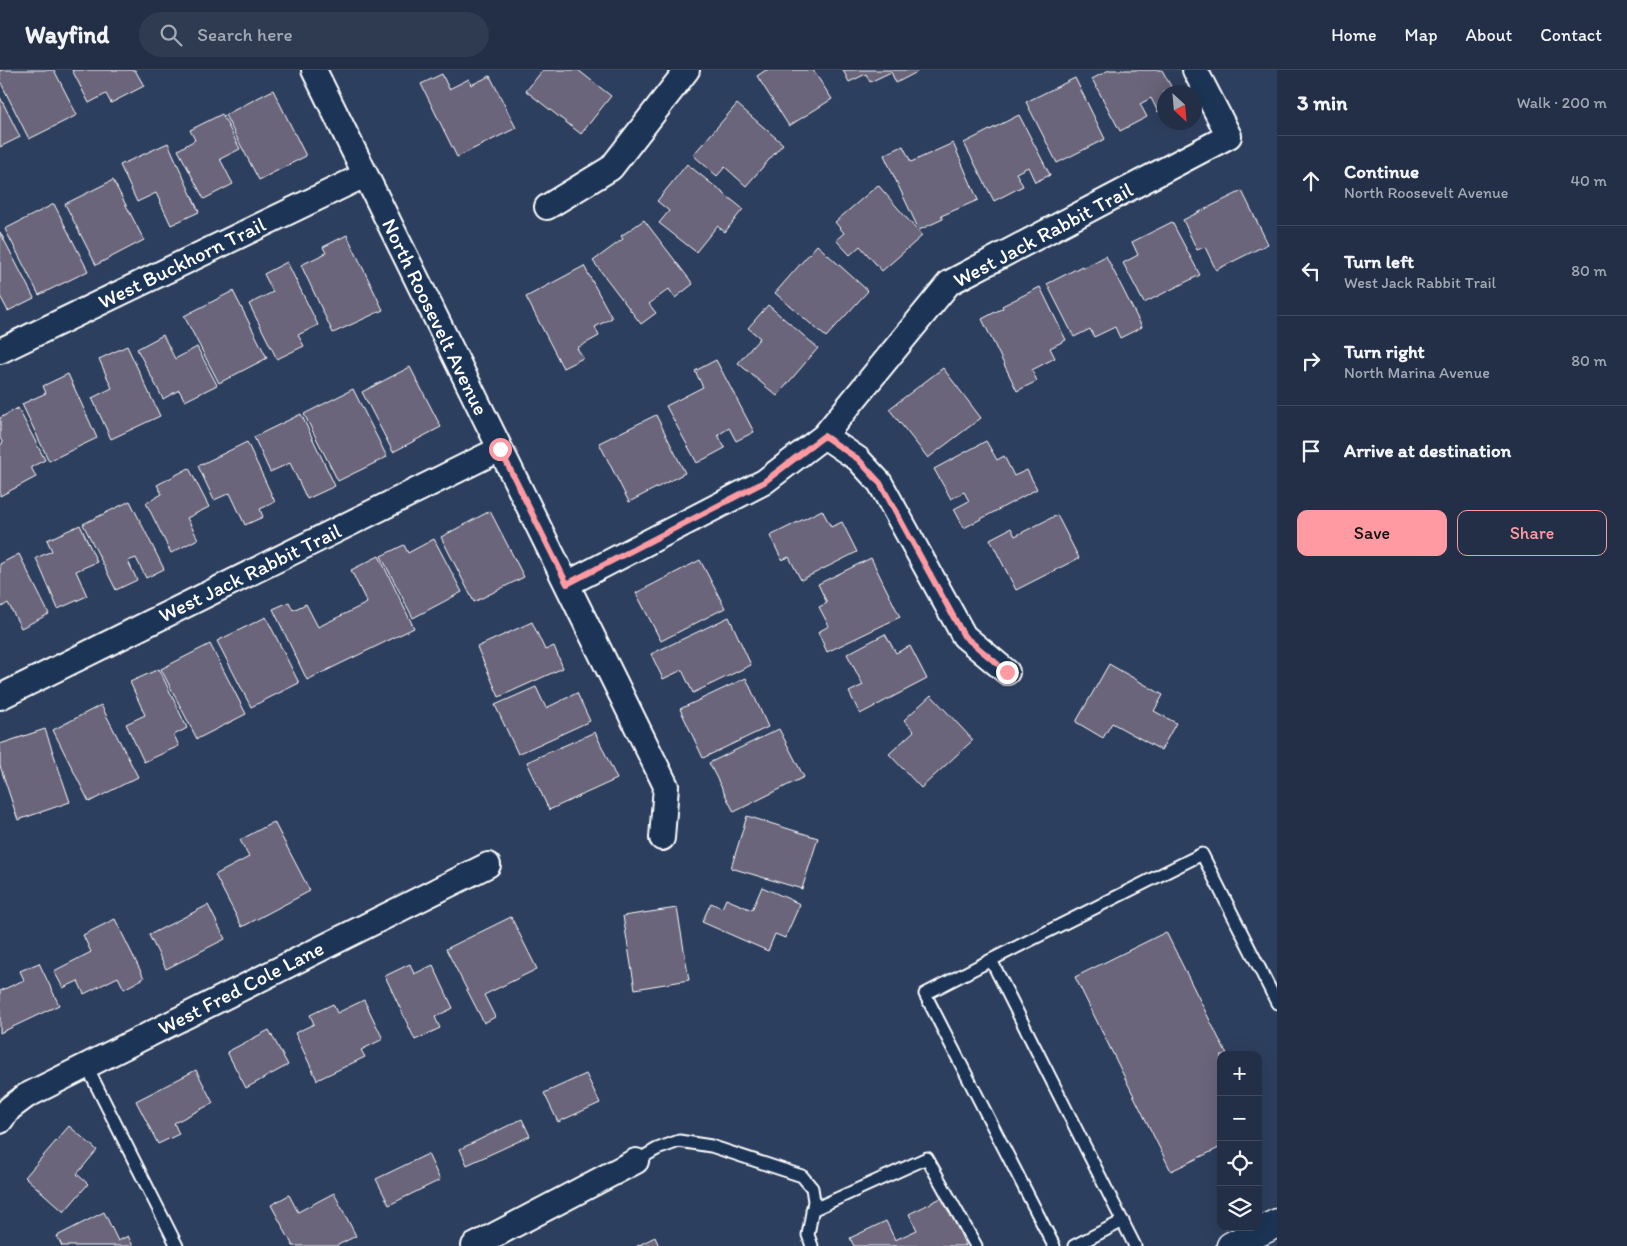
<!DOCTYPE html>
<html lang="en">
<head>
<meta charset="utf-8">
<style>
	:root { --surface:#222f46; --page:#2e3b51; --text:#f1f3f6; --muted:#a2a9b3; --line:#3f4a5f; --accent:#ff9aa2 }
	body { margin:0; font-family:Itim,sans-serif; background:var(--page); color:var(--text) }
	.controls { position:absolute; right:15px; bottom:15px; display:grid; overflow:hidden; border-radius:10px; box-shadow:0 5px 20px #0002 }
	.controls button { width:45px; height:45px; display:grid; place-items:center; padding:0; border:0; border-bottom:1px solid var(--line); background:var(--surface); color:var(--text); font:25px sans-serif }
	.compass { position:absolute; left:1157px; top:15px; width:45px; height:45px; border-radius:50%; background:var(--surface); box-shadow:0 5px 20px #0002; rotate:154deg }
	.stop { position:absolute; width:15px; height:15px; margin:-11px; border:4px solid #ff9aa2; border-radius:50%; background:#fff }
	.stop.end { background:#ff9aa2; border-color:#fff; box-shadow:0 1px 5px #0008 }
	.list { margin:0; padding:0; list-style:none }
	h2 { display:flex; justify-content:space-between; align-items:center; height:65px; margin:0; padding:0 20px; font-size:21px }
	h2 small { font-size:16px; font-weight:400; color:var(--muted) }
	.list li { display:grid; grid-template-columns:32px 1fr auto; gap:15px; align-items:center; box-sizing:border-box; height:90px; padding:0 20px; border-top:1px solid var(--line) }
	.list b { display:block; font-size:19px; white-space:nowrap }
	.list p { margin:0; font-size:16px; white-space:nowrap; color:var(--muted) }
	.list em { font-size:16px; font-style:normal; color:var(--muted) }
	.actions { display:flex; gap:10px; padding:15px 20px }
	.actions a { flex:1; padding:11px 0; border:1px solid var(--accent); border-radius:10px; text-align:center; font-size:18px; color:var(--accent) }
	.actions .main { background:var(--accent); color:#111 }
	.icon { flex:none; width:28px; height:28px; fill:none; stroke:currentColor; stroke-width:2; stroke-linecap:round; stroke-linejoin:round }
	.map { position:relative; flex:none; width:1277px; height:1176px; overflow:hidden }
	header { display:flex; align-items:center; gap:30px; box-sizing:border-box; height:70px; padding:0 25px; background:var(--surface); border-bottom:1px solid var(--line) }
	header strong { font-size:24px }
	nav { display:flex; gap:28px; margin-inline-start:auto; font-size:18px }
	.search { width:350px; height:45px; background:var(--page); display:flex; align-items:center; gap:12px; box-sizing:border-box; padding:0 18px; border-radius:28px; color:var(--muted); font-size:19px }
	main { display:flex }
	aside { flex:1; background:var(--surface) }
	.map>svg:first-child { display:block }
	.building { fill:#6b657a; stroke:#fff }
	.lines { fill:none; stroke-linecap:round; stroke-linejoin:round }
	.lane-casing { stroke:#fff; stroke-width:15 }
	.street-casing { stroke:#fff; stroke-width:28 }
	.secondary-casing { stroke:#fff; stroke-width:31 }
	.lane { stroke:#1d3557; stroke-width:11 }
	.street { stroke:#1d3557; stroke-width:24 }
	.secondary { stroke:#1d3557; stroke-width:28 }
	.route { stroke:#ff9aa2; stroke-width:6 }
	.labels { text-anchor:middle; stroke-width:4.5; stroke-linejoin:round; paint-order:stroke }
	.street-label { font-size:21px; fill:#fff; stroke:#1d3557 }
</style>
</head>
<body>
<header>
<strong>Wayfind</strong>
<div class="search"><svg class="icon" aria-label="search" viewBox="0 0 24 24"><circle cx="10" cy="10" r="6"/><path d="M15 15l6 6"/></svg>Search here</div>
<nav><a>Home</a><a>Map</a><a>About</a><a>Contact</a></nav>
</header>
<main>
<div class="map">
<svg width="1277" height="1176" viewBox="0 0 1277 1176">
	<rect width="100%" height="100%" fill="#2d3f5e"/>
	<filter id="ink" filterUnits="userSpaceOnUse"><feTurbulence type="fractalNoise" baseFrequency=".02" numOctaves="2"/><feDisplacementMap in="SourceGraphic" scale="10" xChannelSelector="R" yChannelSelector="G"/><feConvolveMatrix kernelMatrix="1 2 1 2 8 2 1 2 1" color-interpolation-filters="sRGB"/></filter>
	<g filter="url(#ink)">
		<!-- building -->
		<path class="building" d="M0 0H54L77 45 29 69 0 11Z
			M72 0H135L144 16 111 33 106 24 89 33Z
			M543 0H578L611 26 581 64 526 21Z
			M766 0H813L832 29 789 56 757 6Z
			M843 0H916L917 2 896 13 891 2 870 12 866 4 849 12Z
			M1109 0H1162L1174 22H1164V39L1158 42 1151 28 1140 34 1147 47 1120 61 1092 9Z
			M442 4 449 19 469 9 471 15 490 6 516 58 457 87 421 14Z
			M1075 8 1105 69 1057 93 1026 32Z
			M273 20 306 86 259 110 225 45Z
			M0 27 20 67 0 77Z
			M737 34 783 74 746 116 725 97 717 106 693 85Z
			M222 44 240 79 220 89 233 114 204 129 178 80 195 70 190 60Z
			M1019 45 1050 105 1035 112 1028 97 1016 103 1023 116 994 131 964 73Z
			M168 73 199 142 171 155 156 123 137 132 120 95Z
			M953 73 978 130 941 146 943 149 919 160 884 85 903 76 911 92Z
			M687 94 743 139 725 162 717 156 696 182 659 153 669 141 657 131Z
			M113 110 144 170 96 195 65 134Z
			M878 115 922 166 882 201 860 176 850 185 836 170 844 163 835 152Z
			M1242 121 1268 174 1216 200 1205 177 1197 180 1183 150Z
			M54 134 88 201 39 225 5 159Z
			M644 150 693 214 675 228 669 219 649 234 656 243 641 254 593 191 623 169 621 166Z
			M1172 152 1200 205 1144 233 1123 193 1138 185 1132 172Z
			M0 162 34 228 8 241 0 226Z
			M347 165 383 240 333 263 301 195 326 183 323 177Z
			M817 175 868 221 826 267 775 223Z
			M1106 186 1142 257 1120 268 1115 257 1094 267 1090 259 1074 267 1047 214 1082 196 1083 198Z
			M287 192 318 255 298 265 304 276 277 289 249 234 273 222 264 204Z
			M584 196 612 248 595 257 599 266 577 278 583 288 563 298 526 227Z
			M1040 217 1066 270 1050 278 1055 288 1032 300 1037 311 1017 321 982 249 1003 238 1002 236Z
			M233 221 267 288 219 313 184 246Z
			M768 235 818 278 777 326 738 293 760 268 748 258Z
			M163 265 175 289 197 277 217 315 185 331 179 320 163 329 137 279Z
			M127 276 160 346 111 369 92 328 112 318 99 289Z
			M716 290 754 362 736 371 729 358 718 365 725 378 697 393 666 336 703 317 695 301Z
			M410 297 441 357 393 382 362 322Z
			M943 298 981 348 928 388 889 339Z
			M68 304 97 368 49 391 22 334 46 323 43 316Z
			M353 319 387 387 338 411 304 344Z
			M18 338 45 390 31 397 36 407 0 426V375L3 373 0 368V348Z
			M301 344 335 416 307 429 290 393 270 402 254 367Z
			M656 345 685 403 629 432 599 373Z
			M986 371 997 390 1004 386 1014 406 1027 400 1037 419 964 458 954 439 969 431 964 422 951 429 934 399Z
			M247 372 275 432 260 439 263 447 245 455 230 423 214 430 198 396Z
			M189 398 209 437 187 448 198 469 171 483 146 433 162 424 157 415Z
			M130 431 164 499 146 508 136 488 128 491 137 510 116 520 83 454Z
			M822 440 831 457 842 452 857 482 801 510 789 487 782 490 770 466Z
			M490 441 524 507 474 532 441 467Z
			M1057 445 1079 488 1016 520 990 469 1011 458 1015 466Z
			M80 455 97 492 76 501 87 526 58 539 36 488 52 481 47 470Z
			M434 469 462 522 413 548 381 486 404 475 408 483Z
			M19 484 49 544 21 558 8 533 0 538V494Z
			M379 486 414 558 307 610 273 539 289 532 293 540 306 534 318 557 367 533 351 500Z
			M871 488 900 547 827 582 818 562 829 556 819 537 827 533 818 514Z
			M700 490 725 538 661 571 636 523Z
			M266 547 299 613 251 637 217 571Z
			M729 547 751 595 693 623 682 600 663 609 651 584Z
			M532 552 545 580 554 576 563 598 499 627 477 577Z
			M885 564 896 583 910 576 927 609 860 644 849 622 863 615 847 584Z
			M210 574 246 644 197 669 161 599Z
			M1109 594 1163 625 1154 641 1176 653 1161 680 1112 653 1103 668 1076 652Z
			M159 599 187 658 174 665 179 676 144 692 126 654 145 645 130 612Z
			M746 608 768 657 703 688 680 639Z
			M536 617 546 638 577 623 590 651 518 684 495 635Z
			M931 625 973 670 921 718 889 684 914 661 904 650Z
			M101 635 138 707 89 732 53 660Z
			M45 659 70 732 18 750 0 696V674Z
			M779 659 804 707 734 742 709 693Z
			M595 662 617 709 549 740 527 692Z
			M747 746 818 768 802 819 731 798Z
			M274 752 310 821 242 857 215 805 249 787 240 770Z
			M762 817 800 834 785 868 775 864 768 881 702 852 711 833 722 838 726 829 752 840Z
			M208 835 225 869 166 899 149 865Z
			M677 838 689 910 635 919 623 846Z
			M511 847 537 899 484 925 495 947 484 953 446 879Z
			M115 849 144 908 124 919 118 907 84 924 78 911 63 918 54 901 91 882 83 865Z
			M1166 862 1227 985H1221V1077L1171 1101 1075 907Z
			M39 893 59 935 0 963V921L24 910 20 901Z
			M410 894 414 904 433 895 453 938 435 947 440 958 415 970 385 906Z
			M364 930 383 969 361 980 365 987 317 1010 295 963 314 954 310 945 333 934 337 943Z
			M269 960 288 995 246 1018 227 982Z
			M196 1000 213 1033 174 1053 179 1064 158 1074 136 1031Z
			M586 1004 600 1033 558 1052 544 1023Z
			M522 1049 530 1066 467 1095 460 1079Z
			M69 1056 97 1080 77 1104 88 1114 64 1142 25 1107Z
			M428 1084 440 1110 389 1135 376 1109Z
			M334 1123 356 1166 336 1176H293L271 1135 289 1125 298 1142Z
			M943 1127 966 1176H854L850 1168 886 1151 895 1170 917 1160 909 1144Z
			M104 1142 118 1171 128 1166 133 1176H62L57 1166Z
			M655 1167 659 1176H637Z"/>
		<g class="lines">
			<defs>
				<path id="lane" d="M991 890 925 924 1054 1176
					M86 995 177 1176
					M636 1091 657 1079 679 1071 711 1076 802 1106 812 1118 814 1131 808 1165 812 1176
					M812 1140 927 1088 976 1176
					M1074 1176 1123 1151
					M1135 1176 991 890 1202 784 1277 933"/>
				<path id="street" d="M314 0 666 716 662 768
					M547 137 611 98 687 0
					M0 281 365 105
					M824 366 858 389 880 413 964 566 1007 602
					M567 514 764 412 824 366 949 213 1229 66 1195 0
					M0 627 500 379
					M0 1051 10 1038 26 1026 488 795
					M474 1176 636 1091"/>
				<path id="secondary" d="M1231 1176 1277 1153"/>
			</defs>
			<!-- lane casing -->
			<use href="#lane" class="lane-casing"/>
			<!-- street casing -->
			<use href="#street" class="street-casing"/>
			<!-- secondary casing -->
			<use href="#secondary" class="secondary-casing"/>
			<!-- lane -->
			<use href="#lane" class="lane"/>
			<!-- street -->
			<use href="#street" class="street"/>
			<!-- secondary -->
			<use href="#secondary" class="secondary"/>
		</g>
	</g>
	<g class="lines" filter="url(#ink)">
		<!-- route -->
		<path class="route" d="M500 379 567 514 764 412 824 366 858 389 880 413 964 566 1007 602"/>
	</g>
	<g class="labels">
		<!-- street labels -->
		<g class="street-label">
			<text transform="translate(1043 165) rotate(-28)" y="7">West Jack Rabbit Trail</text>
			<text transform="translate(182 193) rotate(-26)" y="7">West Buckhorn Trail</text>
			<text transform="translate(435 247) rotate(64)" y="7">North Roosevelt Avenue</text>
			<text transform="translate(250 503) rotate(-26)" y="7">West Jack Rabbit Trail</text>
			<text transform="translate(241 918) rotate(-27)" y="7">West Fred Cole Lane</text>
		</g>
	</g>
</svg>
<div class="controls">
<button>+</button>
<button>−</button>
<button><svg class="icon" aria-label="locate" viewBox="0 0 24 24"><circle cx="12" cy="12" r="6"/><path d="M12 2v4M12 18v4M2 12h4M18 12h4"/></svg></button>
<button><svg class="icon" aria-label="layers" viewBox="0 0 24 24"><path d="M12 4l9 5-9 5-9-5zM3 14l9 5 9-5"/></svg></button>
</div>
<svg class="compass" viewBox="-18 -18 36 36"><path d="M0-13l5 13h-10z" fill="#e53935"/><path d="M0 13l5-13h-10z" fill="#a2a9b3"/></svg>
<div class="stop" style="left:500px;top:379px"></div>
<div class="stop end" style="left:1007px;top:602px"></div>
</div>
<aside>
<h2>3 min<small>Walk · 200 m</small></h2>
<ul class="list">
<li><svg class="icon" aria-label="ahead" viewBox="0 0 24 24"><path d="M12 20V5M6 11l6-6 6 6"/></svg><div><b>Continue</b><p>North Roosevelt Avenue</p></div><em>40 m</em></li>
<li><svg class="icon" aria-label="left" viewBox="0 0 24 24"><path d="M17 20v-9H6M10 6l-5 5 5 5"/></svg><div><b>Turn left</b><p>West Jack Rabbit Trail</p></div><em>80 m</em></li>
<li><svg class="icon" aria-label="right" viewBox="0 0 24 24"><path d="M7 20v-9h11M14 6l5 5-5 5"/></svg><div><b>Turn right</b><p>North Marina Avenue</p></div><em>80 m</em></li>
<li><svg class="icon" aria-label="arrive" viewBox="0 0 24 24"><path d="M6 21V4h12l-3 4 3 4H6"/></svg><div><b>Arrive at destination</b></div></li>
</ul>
<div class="actions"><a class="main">Save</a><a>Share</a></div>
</aside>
</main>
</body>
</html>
